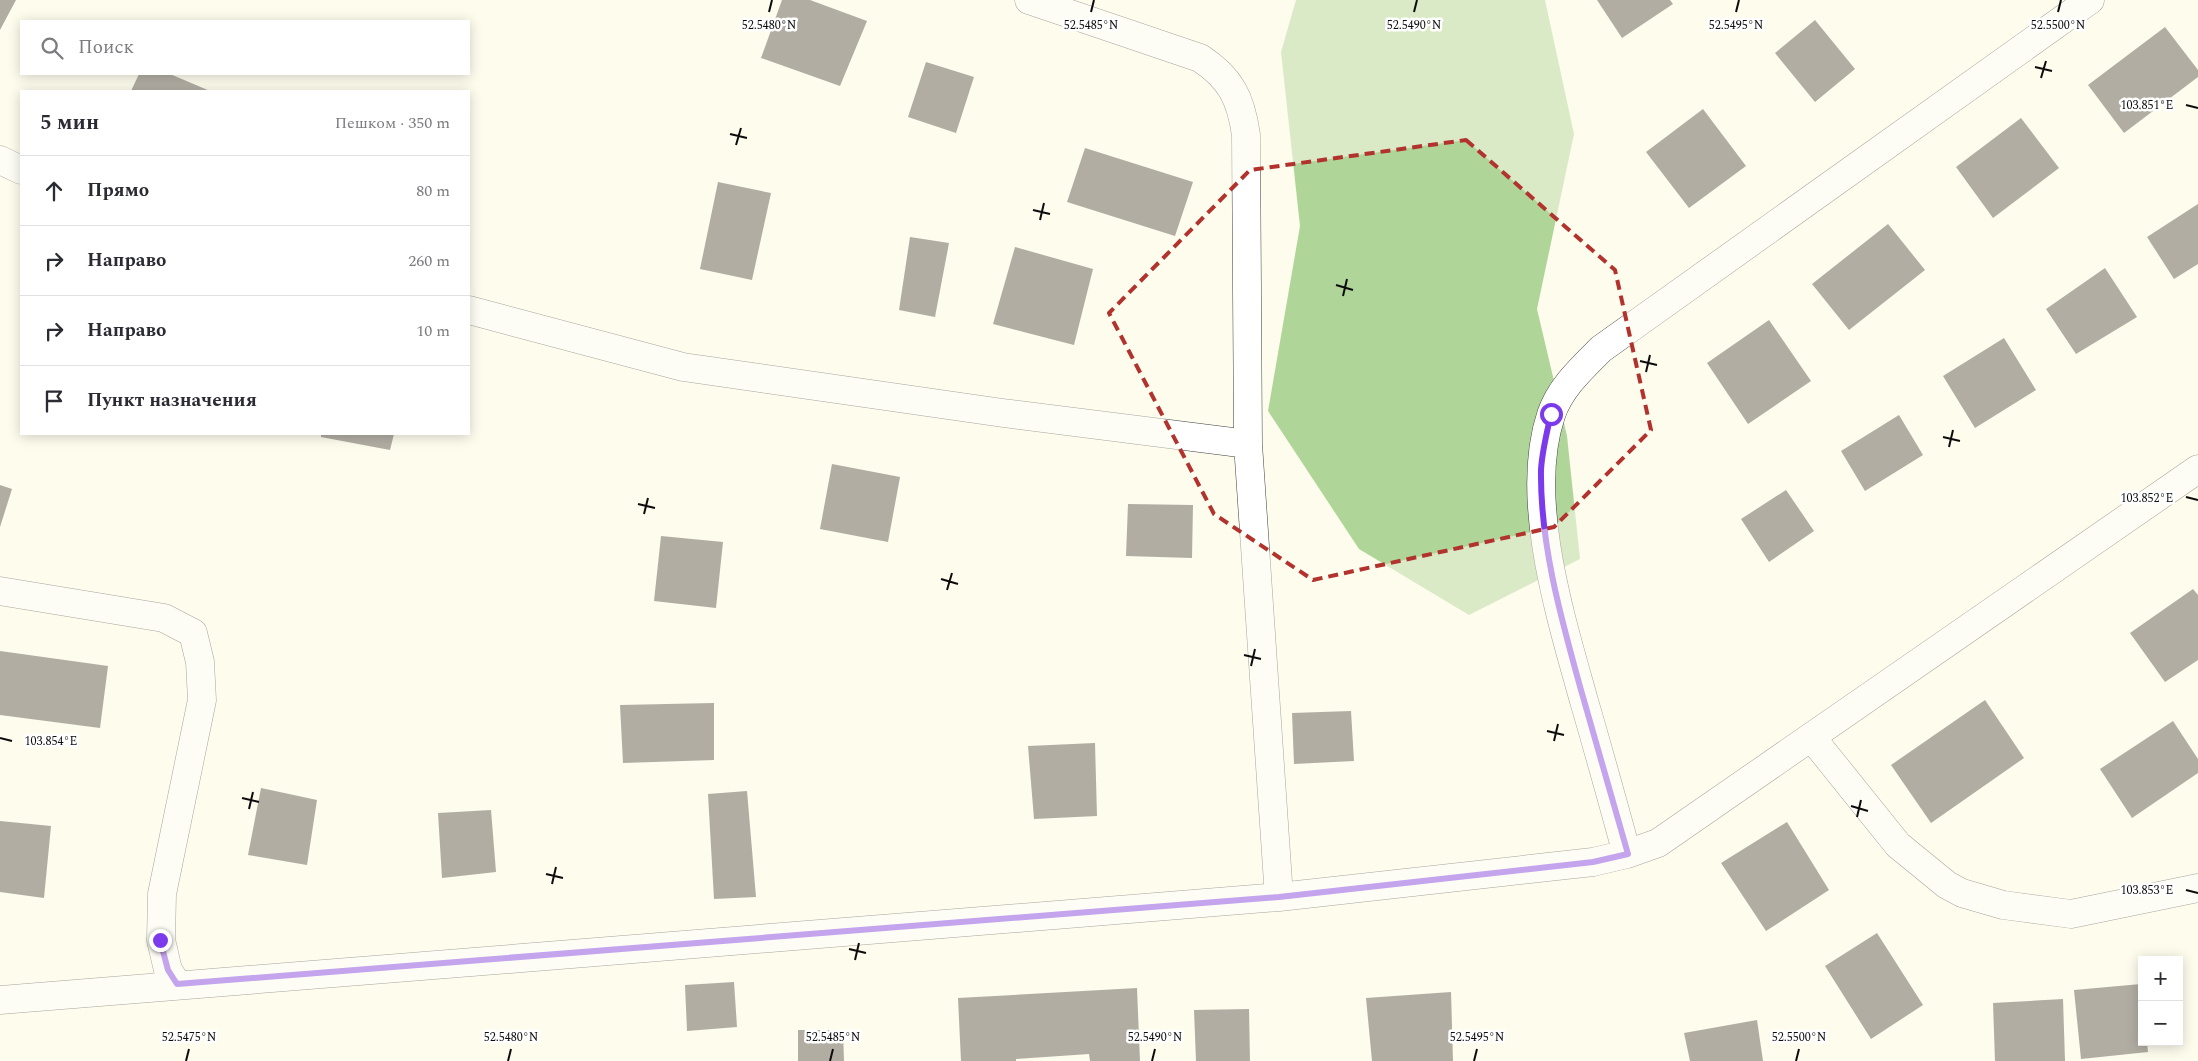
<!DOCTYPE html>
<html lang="ru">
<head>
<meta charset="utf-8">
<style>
	:root { --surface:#fff; --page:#f2f2f3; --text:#2b2b33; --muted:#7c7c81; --line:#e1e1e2 }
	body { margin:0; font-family:Spectral,serif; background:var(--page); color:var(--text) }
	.controls { position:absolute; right:15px; bottom:15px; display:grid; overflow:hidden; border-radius:0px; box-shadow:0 2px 12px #0003 }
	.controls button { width:45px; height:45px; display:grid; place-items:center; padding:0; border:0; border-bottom:1px solid var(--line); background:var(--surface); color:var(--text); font:25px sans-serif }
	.stop { position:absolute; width:15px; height:15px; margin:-11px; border:4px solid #7c3aed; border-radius:50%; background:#fff }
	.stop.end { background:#7c3aed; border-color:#fff; box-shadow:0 1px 5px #0008 }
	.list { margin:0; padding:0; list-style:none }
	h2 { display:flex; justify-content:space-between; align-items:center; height:65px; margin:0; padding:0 20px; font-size:21px }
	h2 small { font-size:16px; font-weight:400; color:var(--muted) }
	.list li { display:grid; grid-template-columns:32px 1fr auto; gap:15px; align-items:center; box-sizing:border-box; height:70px; padding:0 20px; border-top:1px solid var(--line) }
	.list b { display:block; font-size:19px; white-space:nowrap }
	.list em { font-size:16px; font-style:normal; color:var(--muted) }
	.icon { flex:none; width:28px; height:28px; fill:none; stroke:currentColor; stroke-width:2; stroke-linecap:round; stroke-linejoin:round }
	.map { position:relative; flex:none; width:2198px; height:1061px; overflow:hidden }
	.search { position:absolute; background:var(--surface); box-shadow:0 2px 12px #0003; left:20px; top:20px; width:450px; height:55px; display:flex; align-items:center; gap:12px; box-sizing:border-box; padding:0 18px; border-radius:0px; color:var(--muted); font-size:19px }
	.panel { position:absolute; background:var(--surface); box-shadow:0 2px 12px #0003; left:20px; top:90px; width:450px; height:345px; border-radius:0px }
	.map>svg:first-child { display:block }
	.forest { fill:#b0d599 }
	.building { fill:#544e49 }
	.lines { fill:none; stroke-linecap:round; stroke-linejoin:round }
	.street-casing { stroke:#3f3f3f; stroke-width:29 }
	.street { stroke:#fff; stroke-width:28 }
	.route { stroke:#7c3aed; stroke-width:6 }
	.marked { fill:none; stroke:#b2322e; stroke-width:4; stroke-dasharray:10 6; stroke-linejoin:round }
	.ticks { fill:none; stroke:#0c0c0c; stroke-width:2 }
	.ticks-label { font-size:12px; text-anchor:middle; fill:#0c0c0c; stroke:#fff; stroke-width:5; stroke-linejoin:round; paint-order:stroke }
</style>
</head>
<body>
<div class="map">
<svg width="2198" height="1061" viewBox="0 0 2198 1061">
	<rect width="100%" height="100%" fill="#fefced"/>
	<!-- forest -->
	<path class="forest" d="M1296 0H1545L1574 134 1537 309 1567 436 1580 559 1469 615 1359 549 1268 411 1300 226 1281 52Z"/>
	<!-- building -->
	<path class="building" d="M0 0H16L0 30Z
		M782 0H810L867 21 840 86 761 58Z
		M1597 0H1670L1673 4 1622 38Z
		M1815 20 1855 69 1815 102 1775 53Z
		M2165 27 2198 70V77L2124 133 2088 85Z
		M926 62 974 77 956 133 908 117Z
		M139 74H170L210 91H131Z
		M1703 109 1746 166 1689 208 1646 152Z
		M2021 118 2059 168 1993 218 1956 167Z
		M1085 148 1193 182 1175 236 1067 202Z
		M718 182 771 193 752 280 700 269Z
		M2198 204V264L2174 279 2147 237Z
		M1888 224 1925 270 1849 330 1812 284Z
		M910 237 949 243 935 317 899 310Z
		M1015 247 1093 269 1074 345 993 324Z
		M2105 268 2137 317 2076 354 2046 309Z
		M1769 320 1811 381 1748 424 1707 363Z
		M2004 338 2036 390 1975 428 1943 376Z
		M1899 415 1923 455 1865 491 1841 451Z
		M321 434H394L390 450 321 437Z
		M832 464 900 477 888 542 820 529Z
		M0 485 12 489 0 527Z
		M1786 490 1814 531 1769 562 1741 519Z
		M1128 504 1193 505 1192 558 1126 556Z
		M661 536 723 542 716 608 654 601Z
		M2193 589 2198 595V660L2165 682 2130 633Z
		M0 651 108 666 100 728 0 715Z
		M1985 700 2024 758 1931 823 1891 765Z
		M714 703V760L623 763 620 705Z
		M1351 711 1354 761 1294 764 1292 713Z
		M2173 721 2198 759V773L2132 818 2100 769Z
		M1095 743 1097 816 1034 819 1028 746Z
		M261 788 317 800 307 865 248 855Z
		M747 791 756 897 714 899 708 794Z
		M491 810 496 872 442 878 438 813Z
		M0 821 51 826 44 898 0 892Z
		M1787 822 1829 890 1766 931 1721 863Z
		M1877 933 1923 1005 1871 1039 1825 966Z
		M734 982 737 1027 687 1031 685 985Z
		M2141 984 2142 1042H2147L2148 1052 2081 1059 2074 990Z
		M1137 988 1140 1061H1090L1089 1054 1016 1059V1061H961L958 998Z
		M1451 992 1453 1061H1372L1366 998Z
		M2063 999 2065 1061H1995L1993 1003Z
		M1249 1009 1250 1061H1196L1194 1010Z
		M1757 1020 1763 1061H1690L1684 1033Z
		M798 1030H843L844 1061H798Z"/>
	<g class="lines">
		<defs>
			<path id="street" d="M1029 0 1200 58C1231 78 1241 99 1246 135L1248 444 1279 897
				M0 160 21 170
				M469 310 683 367 1003 413 1248 444
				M0 591 164 618 193 633 200 662 202 700 162 894 161 940 168 970 177 984
				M1812 738 1898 845 1947 885 1962 893 2003 905 2071 914 2198 888
				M1627 854C1613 803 1599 752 1584 701 1561 618 1523 499 1551 415 1560 388 1581 369 1601 349L2090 0
				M0 1000 1279 897 1593 862 1627 854 1658 843 2198 469"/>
		</defs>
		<!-- street casing -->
		<use href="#street" class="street-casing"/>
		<!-- street -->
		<use href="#street" class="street"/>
	</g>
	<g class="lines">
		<!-- route -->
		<path class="route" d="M160 940 168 970 177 984 1279 897 1593 862 1628 854C1612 799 1596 744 1581 690 1561 618 1540 544 1541 470 1542 451 1547 432 1551 414"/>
	</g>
	<!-- marked area -->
	<path d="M0 0H2198V1061H0ZM1466 140 1615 270 1651 430 1554 527 1313 580 1214 514 1109 313 1250 170Z" fill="#fefced" fill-opacity=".55" fill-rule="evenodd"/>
	<path class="marked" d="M1466 140 1615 270 1651 430 1554 527 1313 580 1214 514 1109 313 1250 170Z"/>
	<!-- ticks -->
	<path class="ticks" d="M769 12 772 0M1091 12 1094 0M1414 12 1417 0M1736 12 1739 0M2058 12 2061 0M2035 67 2052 71M2041 78 2046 61M2186 105 2198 108M730 134 747 138M736 145 741 128M1033 210 1050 214M1040 220 1044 203M1336 285 1353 290M1343 296 1347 279M1640 361 1657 365M1646 372 1650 355M1943 437 1960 441M1949 447 1953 430M2186 497 2198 500M638 504 655 508M644 514 648 498M941 579 958 584M947 590 952 573M1244 655 1261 659M1251 666 1255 649M1547 731 1564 735M0 738 12 741M1554 741 1558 724M242 798 259 802M1851 806 1868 811M249 809 253 792M1857 817 1861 800M546 874 563 878M552 884 556 867M2186 890 2198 893M849 949 866 953M855 960 859 943M186 1061 189 1049M508 1061 511 1049M830 1061 833 1049M1152 1061 1155 1049M1474 1061 1477 1049M1796 1061 1799 1049"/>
	<g class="ticks-label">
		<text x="769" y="29">52.5480°N</text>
		<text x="1091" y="29">52.5485°N</text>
		<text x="1414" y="29">52.5490°N</text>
		<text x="1736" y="29">52.5495°N</text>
		<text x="2058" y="29">52.5500°N</text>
		<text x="2147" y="109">103.851°E</text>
		<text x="2147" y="502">103.852°E</text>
		<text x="51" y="745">103.854°E</text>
		<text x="2147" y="894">103.853°E</text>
		<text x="189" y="1041">52.5475°N</text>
		<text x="511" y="1041">52.5480°N</text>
		<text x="833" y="1041">52.5485°N</text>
		<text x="1155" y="1041">52.5490°N</text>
		<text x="1477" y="1041">52.5495°N</text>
		<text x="1799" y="1041">52.5500°N</text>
	</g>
</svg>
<div class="controls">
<button>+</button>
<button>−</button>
</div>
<div class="stop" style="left:1551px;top:414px"></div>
<div class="stop end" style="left:160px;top:940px"></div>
<div class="search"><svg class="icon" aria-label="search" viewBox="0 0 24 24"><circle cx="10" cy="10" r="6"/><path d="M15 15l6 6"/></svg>Поиск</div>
<section class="panel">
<h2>5 мин<small>Пешком · 350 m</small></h2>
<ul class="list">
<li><svg class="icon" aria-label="ahead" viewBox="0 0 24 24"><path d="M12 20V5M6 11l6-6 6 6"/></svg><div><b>Прямо</b></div><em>80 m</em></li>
<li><svg class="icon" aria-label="right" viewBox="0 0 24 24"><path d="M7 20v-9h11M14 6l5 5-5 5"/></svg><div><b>Направо</b></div><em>260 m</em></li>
<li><svg class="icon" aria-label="right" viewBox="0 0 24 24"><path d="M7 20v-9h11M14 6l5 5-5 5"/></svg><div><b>Направо</b></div><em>10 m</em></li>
<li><svg class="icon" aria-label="arrive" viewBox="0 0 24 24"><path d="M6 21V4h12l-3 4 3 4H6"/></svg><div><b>Пункт назначения</b></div></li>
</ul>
</section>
</div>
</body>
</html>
